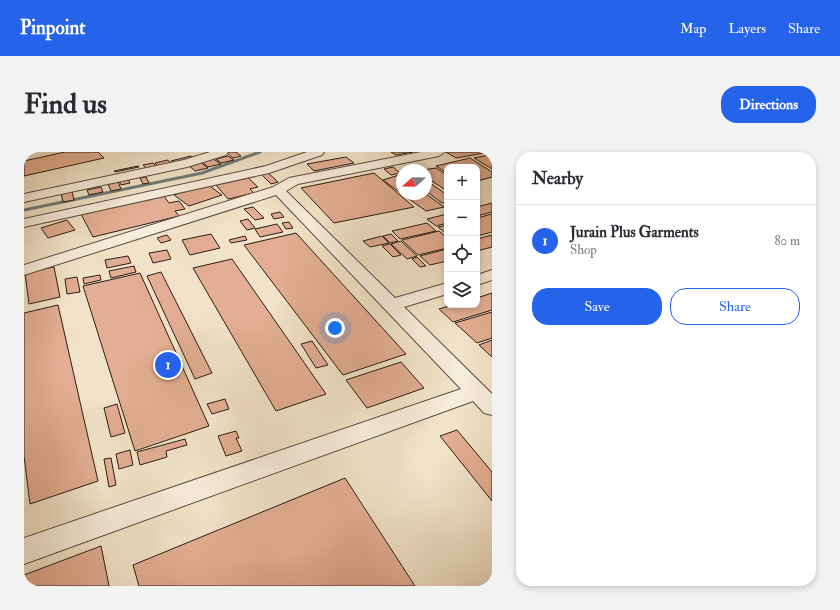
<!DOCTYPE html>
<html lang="en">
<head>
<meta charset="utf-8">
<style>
	:root { --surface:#fff; --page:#f2f2f3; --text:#2b2b33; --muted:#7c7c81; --line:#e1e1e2; --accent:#2563eb }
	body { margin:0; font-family:"IM FELL Double Pica",serif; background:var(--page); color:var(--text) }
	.controls { position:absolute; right:12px; top:12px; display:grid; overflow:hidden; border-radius:8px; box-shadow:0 2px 6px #0003 }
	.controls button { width:36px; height:36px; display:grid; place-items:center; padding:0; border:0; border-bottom:1px solid var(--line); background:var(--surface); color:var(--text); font:20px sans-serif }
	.compass { position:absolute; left:372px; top:12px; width:36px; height:36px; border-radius:50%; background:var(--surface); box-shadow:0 2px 6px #0003; rotate:250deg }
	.you { position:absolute; left:311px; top:176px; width:14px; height:14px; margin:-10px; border:3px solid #fff; border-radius:50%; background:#1a73e8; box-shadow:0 0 0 6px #1a73e833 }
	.badge { display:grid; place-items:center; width:26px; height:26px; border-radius:50%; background:var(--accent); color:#fff; font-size:13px; font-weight:700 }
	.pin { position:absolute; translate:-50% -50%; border:2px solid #fff; box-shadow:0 1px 4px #0006 }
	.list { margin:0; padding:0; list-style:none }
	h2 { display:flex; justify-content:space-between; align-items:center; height:52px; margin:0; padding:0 16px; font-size:17px }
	h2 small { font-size:13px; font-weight:400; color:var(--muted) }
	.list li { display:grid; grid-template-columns:26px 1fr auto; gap:12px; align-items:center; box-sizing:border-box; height:72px; padding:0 16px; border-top:1px solid var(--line) }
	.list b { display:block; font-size:15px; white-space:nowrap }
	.list p { margin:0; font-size:13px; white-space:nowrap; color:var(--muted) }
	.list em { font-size:13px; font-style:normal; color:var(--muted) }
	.actions { display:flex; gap:8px; padding:12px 16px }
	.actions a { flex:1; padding:9px 0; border:1px solid var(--accent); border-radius:16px; text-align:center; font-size:14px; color:var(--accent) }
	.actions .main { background:var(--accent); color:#fff }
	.icon { flex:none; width:22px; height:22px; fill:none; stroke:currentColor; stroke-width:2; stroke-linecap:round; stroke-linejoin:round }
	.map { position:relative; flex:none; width:468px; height:434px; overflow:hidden; border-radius:16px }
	header { display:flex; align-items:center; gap:24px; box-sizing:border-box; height:56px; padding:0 20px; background:var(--accent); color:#fff }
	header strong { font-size:19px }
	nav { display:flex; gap:22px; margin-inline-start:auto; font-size:14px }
	.intro { display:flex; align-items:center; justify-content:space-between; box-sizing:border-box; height:96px; padding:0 24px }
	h1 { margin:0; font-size:28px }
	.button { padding:10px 18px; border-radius:16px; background:var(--accent); color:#fff; font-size:14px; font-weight:700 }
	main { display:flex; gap:24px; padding:0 24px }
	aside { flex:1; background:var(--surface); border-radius:16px; box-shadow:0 2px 6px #0003 }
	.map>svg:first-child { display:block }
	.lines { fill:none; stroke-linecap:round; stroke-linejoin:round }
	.stream { stroke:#6e7d78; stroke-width:3 }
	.building { fill:#e3ae93; stroke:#2a1d14 }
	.minor-casing { stroke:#5c4e41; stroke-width:2 }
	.minor { fill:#f7eddb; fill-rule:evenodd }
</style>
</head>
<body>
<header>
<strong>Pinpoint</strong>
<nav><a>Map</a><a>Layers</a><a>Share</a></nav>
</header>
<div class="intro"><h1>Find us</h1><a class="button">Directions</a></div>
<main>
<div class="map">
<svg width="468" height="434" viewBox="0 0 468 434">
	<rect width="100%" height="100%" fill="#f2e3c8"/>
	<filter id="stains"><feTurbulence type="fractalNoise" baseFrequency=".005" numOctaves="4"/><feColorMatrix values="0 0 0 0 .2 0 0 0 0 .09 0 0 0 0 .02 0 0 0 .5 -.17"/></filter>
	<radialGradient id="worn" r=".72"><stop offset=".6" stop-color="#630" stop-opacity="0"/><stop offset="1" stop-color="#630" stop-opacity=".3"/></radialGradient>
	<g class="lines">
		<!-- stream -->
		<path class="stream" d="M0 58 178 21 236 0"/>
	</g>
	<!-- building -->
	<path class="building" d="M41 0H74L80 6 0 24V9Z
		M202 0H212L217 4 209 6Z
		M367 0H389L372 3Z
		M422 0H466L432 6Z
		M465 3 468 5V17L450 6Z
		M167 4 171 7 150 12 147 9Z
		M204 4 210 8 197 11 192 7Z
		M322 5 330 11 290 19 283 12Z
		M188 6 197 12 184 15 177 9Z
		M446 6 468 20V25L453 29V15H423V21L412 14Z
		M144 8 148 13 135 16 131 11Z
		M175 9 184 16 171 19 163 12Z
		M129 11 134 16 124 18 119 13Z
		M114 14 115 15 91 20 90 19Z
		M369 15 376 21 367 23 360 17Z
		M412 16 423 23V39L402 25V18H399Z
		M242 19 254 30 247 32 236 21Z
		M350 21 390 55 310 71 277 36Z
		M375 23 378 25V42L359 28Z
		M122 25 125 31 119 32 116 26Z
		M223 25 234 35 226 37 230 41 204 47 191 32Z
		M104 27 106 31 97 33 95 29Z
		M402 28 423 43V50L418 51 402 39Z
		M94 30 97 37 87 39 84 32Z
		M183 32 198 43 165 54 150 43Z
		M77 35 79 40 65 43 63 38Z
		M48 39 50 48 39 50 37 41Z
		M378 42H402L420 55 402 59Z
		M139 43 145 51 155 49 161 57 151 59 155 64 69 85 57 62Z
		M468 51V60L453 64V55Z
		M229 55 240 66 231 68 220 57Z
		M256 60 260 65 250 67 247 62Z
		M423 62V71L412 74 403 67Z
		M468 62V80L453 84V66Z
		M224 67 231 76 223 78 216 69Z
		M43 68 51 78 24 86 17 76Z
		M265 70 269 76 262 77 258 71Z
		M403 71 412 79 376 87 368 79Z
		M253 72 259 80 236 85 231 77Z
		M423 73V82L414 75Z
		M415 79 423 86V96L394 103 378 88Z
		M272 81 382 202 319 223 220 93Z
		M187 82 196 96 166 103 158 88Z
		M367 82 374 89 366 91 359 84Z
		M143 83 147 88 137 91 133 86Z
		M468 83V95L453 99V87Z
		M221 84 223 88 207 91 205 88Z
		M358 84 365 91 346 95 339 89Z
		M377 89 393 104 383 107 367 92Z
		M366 92 377 103 369 105 358 94Z
		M423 97V109L406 113 396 104Z
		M143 98 147 107 129 111 125 101Z
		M104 104 107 111 83 116 81 108Z
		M393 105 402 114 396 115 388 107Z
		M208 107 302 242 252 259 169 116Z
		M110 114 112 120 87 126 85 119Z
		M30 115 36 145 5 152 1 121Z
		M137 120 188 221 171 227 123 124Z
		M116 121 185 274 111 299 59 134Z
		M76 123 77 128 60 132 59 126Z
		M53 125 56 140 43 142 41 127Z
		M468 141V158L429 170 415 157 429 153H453V146Z
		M34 153 74 329 6 352 0 304V161Z
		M468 160V186L453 191 431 171Z
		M468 188V205L455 193Z
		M288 189 304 213 292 216 277 192Z
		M377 210 400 236 343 256 322 228Z
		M201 247 205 257 188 262 183 252Z
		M93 252 101 281 87 285 80 256Z
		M433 278 468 320V349L416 284Z
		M212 279 215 286H212L218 299 202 304 194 284Z
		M161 287 163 293 142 299 143 305 116 313 113 300Z
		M106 298 109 313 95 317 92 302Z
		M87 306 92 333 85 335 80 307Z
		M321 326 391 434H115L109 413Z
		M77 394 85 434H0V423Z"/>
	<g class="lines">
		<defs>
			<path id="minor" d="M186 0H204L202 3 163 15 0 50V42L160 8Z
				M283 0H300L298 3 245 21 0 75V67L242 14Z
				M397 0H421L415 4 274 32 262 39 371 146 423 131V142L380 155 468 242V263L460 261 449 249 0 412V386L437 237 252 43 0 123V113L249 35 265 26Z
				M468 118V128L453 133V123Z"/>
		</defs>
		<!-- minor casing -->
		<use href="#minor" class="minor-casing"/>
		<!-- minor -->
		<use href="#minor" class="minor"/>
	</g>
	<rect width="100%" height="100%" filter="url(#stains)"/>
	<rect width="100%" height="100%" fill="url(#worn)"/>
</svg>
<div class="controls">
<button>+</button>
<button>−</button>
<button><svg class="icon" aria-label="locate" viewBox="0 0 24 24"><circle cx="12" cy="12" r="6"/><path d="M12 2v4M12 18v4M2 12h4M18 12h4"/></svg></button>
<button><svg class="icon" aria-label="layers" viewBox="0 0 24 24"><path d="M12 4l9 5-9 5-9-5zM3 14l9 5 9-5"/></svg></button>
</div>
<svg class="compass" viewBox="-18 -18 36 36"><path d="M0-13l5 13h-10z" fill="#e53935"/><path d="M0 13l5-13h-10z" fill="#7c7c81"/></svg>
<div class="you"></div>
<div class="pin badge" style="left:144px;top:213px">1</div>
</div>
<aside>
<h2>Nearby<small></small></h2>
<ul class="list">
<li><span class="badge">1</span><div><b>Jurain Plus Garments</b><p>Shop</p></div><em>80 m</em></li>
</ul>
<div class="actions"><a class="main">Save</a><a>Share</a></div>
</aside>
</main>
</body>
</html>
